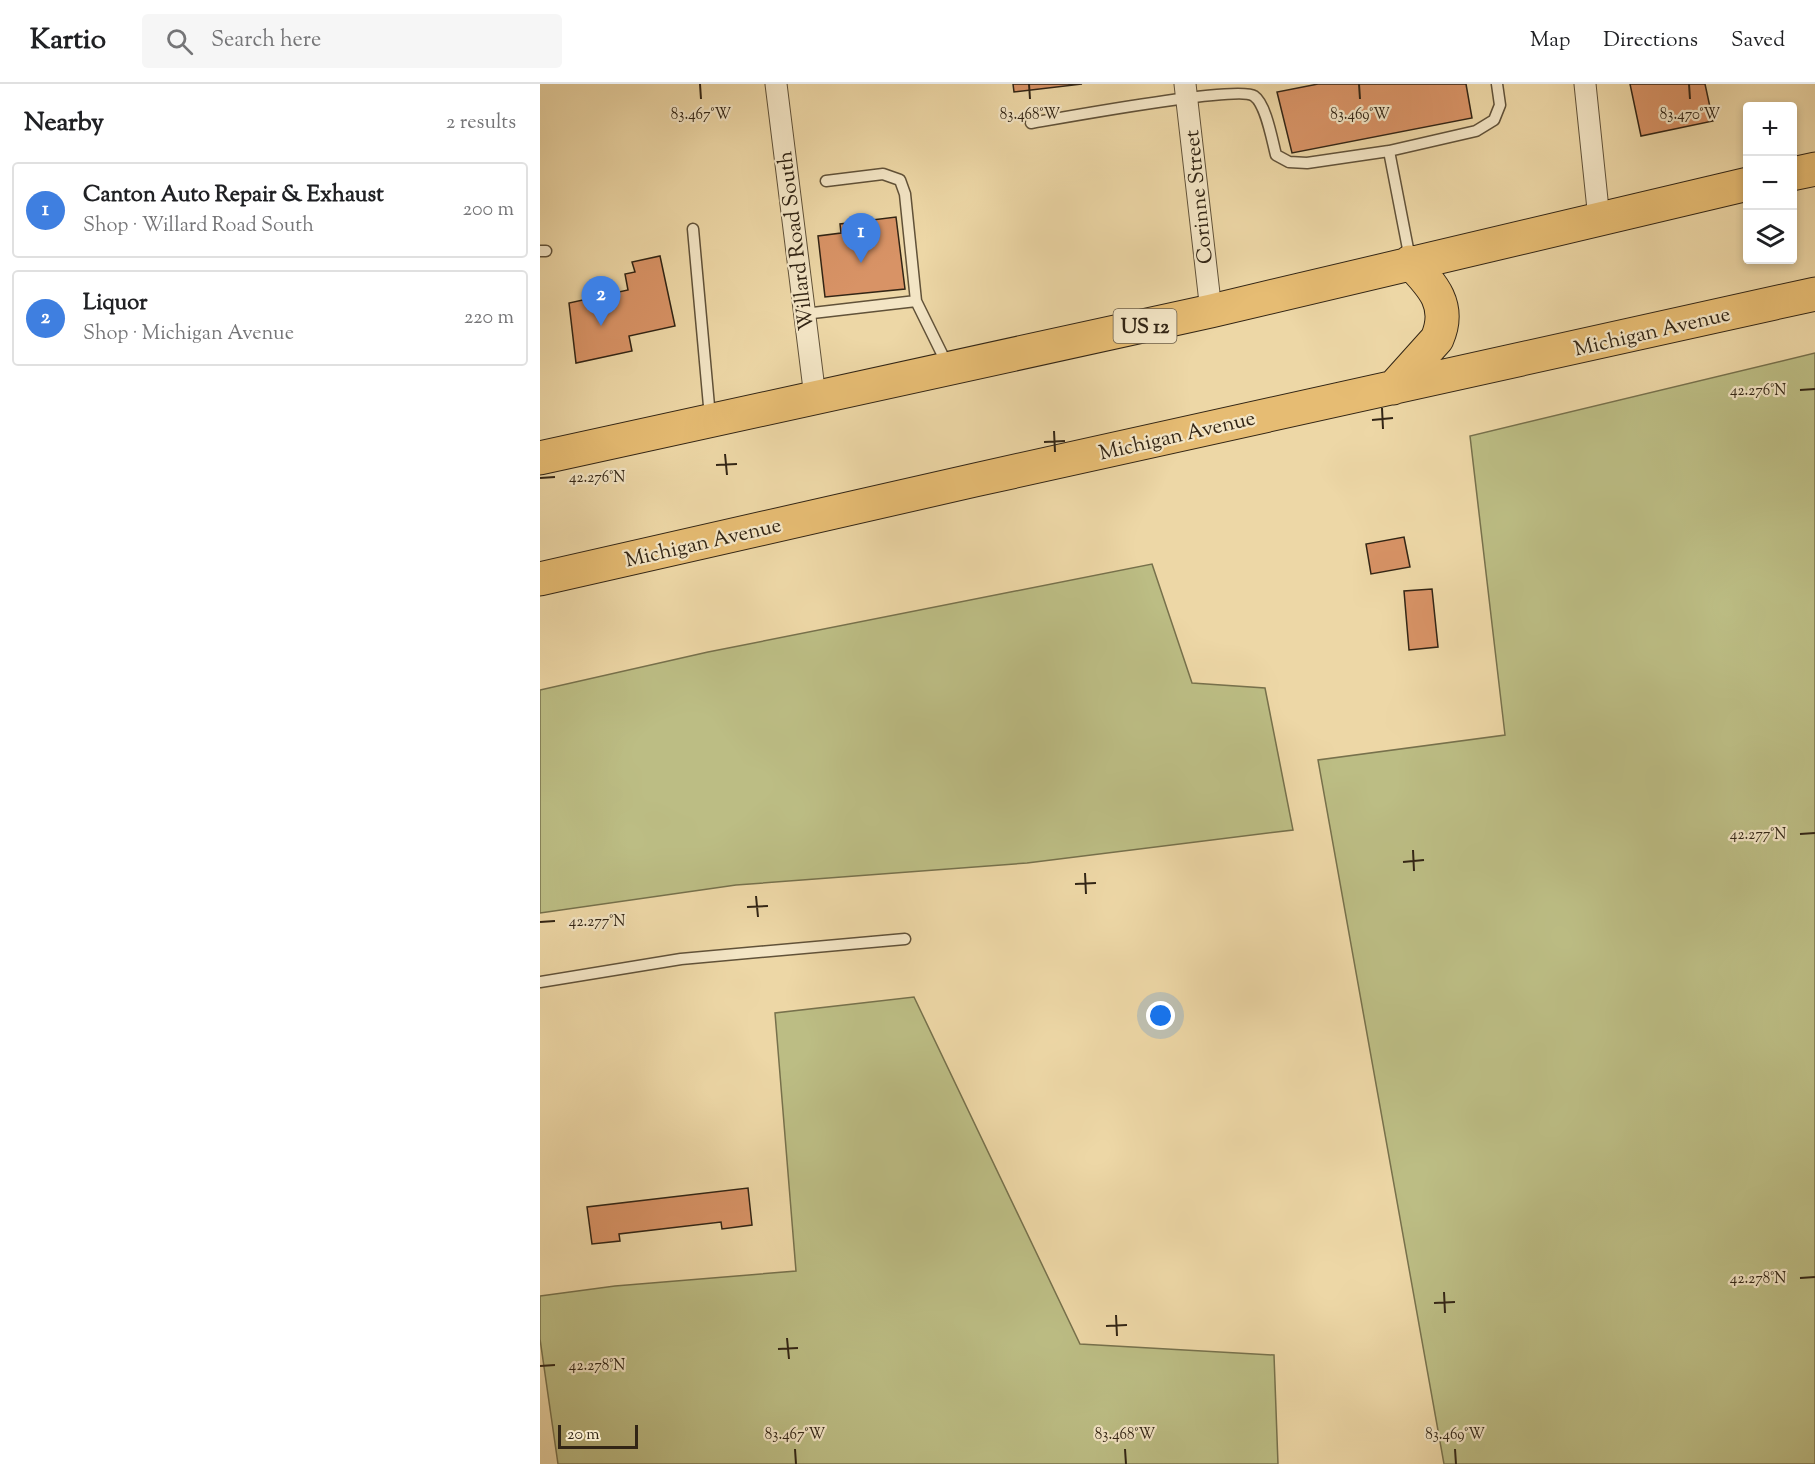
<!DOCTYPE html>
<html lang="en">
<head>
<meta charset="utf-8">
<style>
	:root { --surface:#fff; --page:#f6f6f6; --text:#202124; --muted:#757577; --line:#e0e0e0; --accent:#d93025 }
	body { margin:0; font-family:"Sorts Mill Goudy",serif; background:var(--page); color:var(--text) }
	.controls { position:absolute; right:18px; top:18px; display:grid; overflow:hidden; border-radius:6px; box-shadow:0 3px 9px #0003 }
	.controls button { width:54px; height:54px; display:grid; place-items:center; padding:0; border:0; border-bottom:2px solid var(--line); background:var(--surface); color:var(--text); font:30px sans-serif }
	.scale { position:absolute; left:18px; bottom:15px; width:80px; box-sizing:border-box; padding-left:6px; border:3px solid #322515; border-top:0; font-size:16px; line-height:21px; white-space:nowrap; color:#322515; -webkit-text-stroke:4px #f3e5c5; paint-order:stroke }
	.you { position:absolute; left:621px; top:932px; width:21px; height:21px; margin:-15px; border:4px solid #fff; border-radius:50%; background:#1a73e8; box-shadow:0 0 0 9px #1a73e833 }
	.badge { display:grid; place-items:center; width:39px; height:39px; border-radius:50%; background:var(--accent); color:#fff; font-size:20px; font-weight:700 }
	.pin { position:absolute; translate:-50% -50px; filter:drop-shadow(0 2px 3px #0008) }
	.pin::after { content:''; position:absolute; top:32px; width:21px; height:18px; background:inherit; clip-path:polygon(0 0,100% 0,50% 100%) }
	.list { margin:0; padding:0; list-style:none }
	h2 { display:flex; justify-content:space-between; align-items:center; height:78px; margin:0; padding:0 24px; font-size:26px }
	h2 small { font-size:20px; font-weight:400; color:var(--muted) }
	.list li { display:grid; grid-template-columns:39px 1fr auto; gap:18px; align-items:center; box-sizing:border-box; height:96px; margin:0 12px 12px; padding:0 12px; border:2px solid var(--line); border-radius:6px }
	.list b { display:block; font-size:22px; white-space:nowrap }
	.list p { margin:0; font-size:20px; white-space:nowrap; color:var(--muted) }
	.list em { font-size:20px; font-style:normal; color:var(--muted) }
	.icon { flex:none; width:33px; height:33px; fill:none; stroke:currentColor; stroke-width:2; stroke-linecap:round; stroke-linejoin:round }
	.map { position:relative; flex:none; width:1275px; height:1380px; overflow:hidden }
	header { display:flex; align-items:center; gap:36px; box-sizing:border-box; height:84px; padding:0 30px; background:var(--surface); border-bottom:2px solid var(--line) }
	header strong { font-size:28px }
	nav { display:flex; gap:33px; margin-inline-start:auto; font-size:21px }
	.search { width:420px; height:54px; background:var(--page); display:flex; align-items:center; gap:15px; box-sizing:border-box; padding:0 21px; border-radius:6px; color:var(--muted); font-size:22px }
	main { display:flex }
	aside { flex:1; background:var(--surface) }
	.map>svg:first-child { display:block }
	.green { fill:#bcbd84; stroke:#77714c; stroke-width:1.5 }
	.building { fill:#d89366; stroke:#322515; stroke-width:1.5 }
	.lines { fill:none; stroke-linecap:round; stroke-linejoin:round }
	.lane-casing { stroke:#615239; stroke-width:13 }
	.street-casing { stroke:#615239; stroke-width:23 }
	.primary-casing { stroke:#322515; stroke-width:35 }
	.lane { stroke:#f3e5c5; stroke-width:10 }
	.street { stroke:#f3e5c5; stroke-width:21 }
	.primary { stroke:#e6bc73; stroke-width:33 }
	.ticks { fill:none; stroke:#322515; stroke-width:2 }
	.labels { text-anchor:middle; stroke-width:4.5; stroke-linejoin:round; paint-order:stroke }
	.shield { fill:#f3e5c5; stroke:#6c5f4a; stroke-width:1.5 }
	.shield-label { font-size:20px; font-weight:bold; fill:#322515 }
	.street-label { font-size:21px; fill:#322515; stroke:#f3e5c5 }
	.ticks-label { font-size:15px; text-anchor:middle; fill:#322515; stroke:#f3e5c5; stroke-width:4.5; stroke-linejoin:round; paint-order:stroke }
</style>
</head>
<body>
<header>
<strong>Kartio</strong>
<div class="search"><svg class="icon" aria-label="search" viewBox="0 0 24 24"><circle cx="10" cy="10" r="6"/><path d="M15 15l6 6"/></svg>Search here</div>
<nav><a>Map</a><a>Directions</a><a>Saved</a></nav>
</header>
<main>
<aside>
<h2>Nearby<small>2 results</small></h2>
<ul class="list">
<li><span class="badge" style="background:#3f7fe0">1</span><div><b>Canton Auto Repair &amp; Exhaust</b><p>Shop · Willard Road South</p></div><em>200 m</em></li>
<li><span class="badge" style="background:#3f7fe0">2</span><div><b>Liquor</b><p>Shop · Michigan Avenue</p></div><em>220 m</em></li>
</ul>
</aside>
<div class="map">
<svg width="1275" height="1380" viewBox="0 0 1275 1380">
	<rect width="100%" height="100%" fill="#edd7a6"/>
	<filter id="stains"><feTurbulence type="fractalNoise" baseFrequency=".00333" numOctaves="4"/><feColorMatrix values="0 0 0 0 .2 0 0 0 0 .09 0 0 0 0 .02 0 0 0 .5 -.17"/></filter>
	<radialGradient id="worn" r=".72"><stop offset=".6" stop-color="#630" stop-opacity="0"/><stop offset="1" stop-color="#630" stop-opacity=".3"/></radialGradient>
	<!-- green -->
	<path class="green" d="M1275 269V1380H904L778 676 965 651 930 352Z
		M612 480 652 599 725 604 753 746 487 779 196 801 0 829V606L168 568Z
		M374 913 540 1260 734 1271 738 1380H18L0 1255V1212L75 1202 256 1187 235 929Z"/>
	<!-- building -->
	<path class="building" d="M473 0H542L474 8Z
		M778 0H926L932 34 752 69 737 8Z
		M1090 0H1165L1173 37 1101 52Z
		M356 133 365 205 285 213 278 152 301 149 300 140Z
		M120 172 135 242 89 252 92 267 36 279 29 219 88 206 85 190 95 188 92 178Z
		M864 453 870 483 831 490 826 460Z
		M892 505 898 563 869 566 864 507Z
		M208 1104 212 1141 182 1145 181 1138 79 1150 80 1157 52 1160 47 1123Z"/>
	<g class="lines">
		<defs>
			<path id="lane" d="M491 39C521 34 699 1 714 12 726 20 732 56 736 71L749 78 767 79 849 67 936 47 954 36 960 21 957 0
				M849 67 870 175
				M286 97 343 90 360 96 365 110 376 217
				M153 145 170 333
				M0 167H6
				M264 230 376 217 407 280
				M0 898 141 875 365 855"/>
			<path id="street" d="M236 0 275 313
				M645 0 671 227
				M1045 0 1059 135"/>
			<path id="primary" d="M1252 90 1275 85
				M853 304 897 255C912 221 892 201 870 178
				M0 374 671 227 1208 100
				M0 495 435 396 1275 210"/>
		</defs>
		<!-- lane casing -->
		<use href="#lane" class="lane-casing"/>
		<!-- street casing -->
		<use href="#street" class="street-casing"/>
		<!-- primary casing -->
		<use href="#primary" class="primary-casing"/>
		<!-- lane -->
		<use href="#lane" class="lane"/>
		<!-- street -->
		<use href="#street" class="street"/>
		<!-- primary -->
		<use href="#primary" class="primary"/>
	</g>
	<!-- ticks -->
	<path class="ticks" d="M160 0 161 15M489 0 490 15M819 0 820 15M1149 0 1150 15M1260 306 1275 305M842 324 843 345M832 336 853 334M514 347 515 368M504 358 525 357M185 370 187 391M176 381 197 380M0 394 15 393M1260 750 1275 749M873 766 874 787M863 778 884 776M545 789 546 810M535 800 556 799M216 812 218 833M207 823 228 822M0 838 15 837M1260 1194 1275 1193M904 1208 905 1229M894 1219 915 1218M576 1231 577 1252M566 1242 587 1241M247 1254 249 1275M238 1265 258 1264M0 1282 15 1281M255 1365 256 1380M585 1365 586 1380M915 1365 916 1380"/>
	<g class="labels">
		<!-- shield labels -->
		<rect class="shield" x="573.5" y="225" width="63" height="34" rx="4.5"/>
		<g class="shield-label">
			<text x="605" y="249">US 12</text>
		</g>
		<!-- street labels -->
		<g class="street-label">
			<text transform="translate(658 113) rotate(-96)" y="7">Corinne Street</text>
			<text transform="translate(255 157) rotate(-97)" y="7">Willard Road South</text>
			<text transform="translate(1112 247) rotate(-13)" y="7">Michigan Avenue</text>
			<text transform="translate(637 351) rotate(-13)" y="7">Michigan Avenue</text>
			<text transform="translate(163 458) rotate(-13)" y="7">Michigan Avenue</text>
		</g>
	</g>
	<g class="ticks-label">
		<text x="161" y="35">83.467°W</text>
		<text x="490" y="35">83.468°W</text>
		<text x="820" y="35">83.469°W</text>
		<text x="1150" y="35">83.470°W</text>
		<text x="1218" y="311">42.276°N</text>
		<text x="57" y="398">42.276°N</text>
		<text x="1218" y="755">42.277°N</text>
		<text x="57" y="842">42.277°N</text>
		<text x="1218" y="1199">42.278°N</text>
		<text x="57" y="1286">42.278°N</text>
		<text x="255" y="1355">83.467°W</text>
		<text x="585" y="1355">83.468°W</text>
		<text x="915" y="1355">83.469°W</text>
	</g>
	<rect width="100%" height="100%" filter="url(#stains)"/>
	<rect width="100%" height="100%" fill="url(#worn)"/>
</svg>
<div class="controls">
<button>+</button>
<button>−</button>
<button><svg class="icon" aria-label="layers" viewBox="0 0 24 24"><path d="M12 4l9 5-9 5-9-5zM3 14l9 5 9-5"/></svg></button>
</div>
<div class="scale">20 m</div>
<div class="you"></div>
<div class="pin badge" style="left:321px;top:179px;background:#3f7fe0">1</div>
<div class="pin badge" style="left:61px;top:242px;background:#3f7fe0">2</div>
</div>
</main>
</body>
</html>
